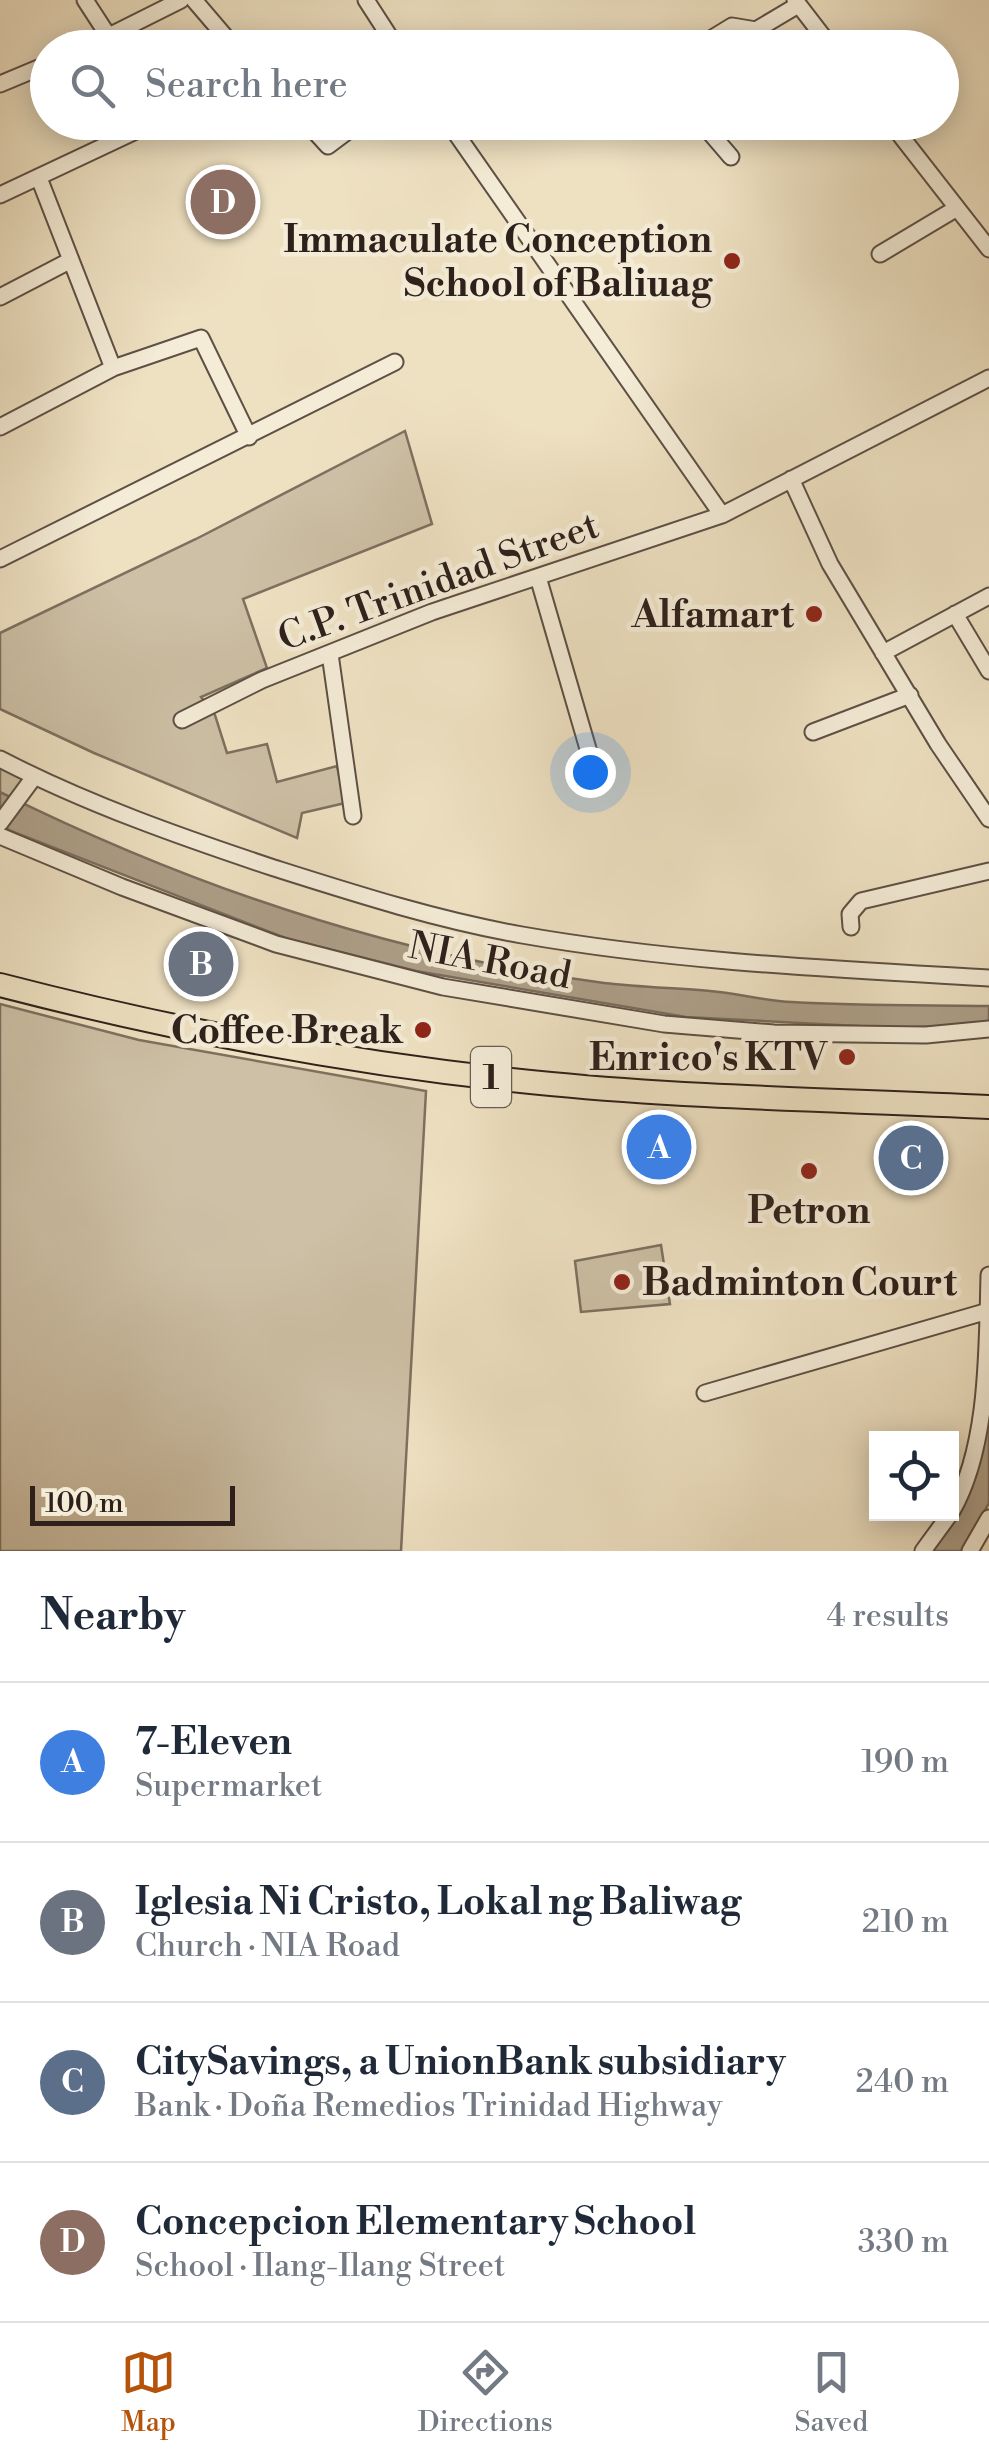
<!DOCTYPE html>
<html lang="en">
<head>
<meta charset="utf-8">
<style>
	:root { --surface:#fff; --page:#f6f6f7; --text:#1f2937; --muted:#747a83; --line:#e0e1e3; --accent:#b45309 }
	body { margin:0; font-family:"Libre Bodoni",serif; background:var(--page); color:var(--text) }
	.controls { position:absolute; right:30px; bottom:30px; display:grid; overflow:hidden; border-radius:0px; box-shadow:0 5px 25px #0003 }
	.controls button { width:90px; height:90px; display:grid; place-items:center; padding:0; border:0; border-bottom:2px solid var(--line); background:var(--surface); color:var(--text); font:50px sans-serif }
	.scale { position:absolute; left:30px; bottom:25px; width:205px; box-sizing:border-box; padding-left:10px; border:5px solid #2e201b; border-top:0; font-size:28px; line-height:35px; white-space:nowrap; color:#2e201b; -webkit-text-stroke:8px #f4ecd7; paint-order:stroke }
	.you { position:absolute; left:590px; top:772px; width:35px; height:35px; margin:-25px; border:8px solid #fff; border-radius:50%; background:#1a73e8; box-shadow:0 0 0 15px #1a73e833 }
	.badge { display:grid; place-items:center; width:65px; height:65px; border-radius:50%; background:var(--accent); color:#fff; font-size:32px; font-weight:700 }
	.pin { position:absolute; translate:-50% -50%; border:5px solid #fff; box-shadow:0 2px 10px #0006 }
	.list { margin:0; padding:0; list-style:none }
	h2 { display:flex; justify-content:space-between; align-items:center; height:130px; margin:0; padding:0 40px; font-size:42px }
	h2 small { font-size:32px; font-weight:400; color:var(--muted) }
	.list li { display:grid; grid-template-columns:65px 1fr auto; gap:30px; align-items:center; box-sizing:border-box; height:160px; padding:0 40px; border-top:2px solid var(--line) }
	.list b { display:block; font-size:38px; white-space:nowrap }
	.list p { margin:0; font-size:32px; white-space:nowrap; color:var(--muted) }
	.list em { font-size:32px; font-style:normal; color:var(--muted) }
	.icon { flex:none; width:55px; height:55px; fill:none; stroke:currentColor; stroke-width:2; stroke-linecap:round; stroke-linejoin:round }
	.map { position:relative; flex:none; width:989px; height:1551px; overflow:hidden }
	.search { position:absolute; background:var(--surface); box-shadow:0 5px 25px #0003; left:30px; right:30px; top:30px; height:110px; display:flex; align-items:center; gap:25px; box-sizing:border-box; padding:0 35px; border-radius:55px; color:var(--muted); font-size:38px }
	.sheet { height:770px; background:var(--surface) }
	nav { display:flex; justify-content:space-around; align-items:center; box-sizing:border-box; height:140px; border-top:2px solid var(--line); background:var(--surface); font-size:28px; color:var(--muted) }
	nav a { display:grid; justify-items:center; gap:5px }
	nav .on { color:var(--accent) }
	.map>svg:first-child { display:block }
	.green { fill:#cdc0a6; stroke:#7e7060; stroke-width:2.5 }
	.water { fill:#ad9f89; stroke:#7a6c5d; stroke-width:2.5 }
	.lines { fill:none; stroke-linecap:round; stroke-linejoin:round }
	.minor-casing { stroke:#5e5045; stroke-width:19 }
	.highway-casing { stroke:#2e201b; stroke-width:26 }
	.minor { stroke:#f4ecd7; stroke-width:15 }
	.highway { stroke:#eee1c2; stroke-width:22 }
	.poi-dot { fill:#8f2418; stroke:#f4ecd7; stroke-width:4 }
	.labels { text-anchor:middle; stroke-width:9; stroke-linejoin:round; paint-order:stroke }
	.shield { fill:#f4ecd7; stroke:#695d53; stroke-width:2.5 }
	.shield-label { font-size:35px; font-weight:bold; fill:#2e201b }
	.poi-label { font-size:38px; font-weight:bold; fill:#2e201b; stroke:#f4ecd7; text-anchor:end }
	.street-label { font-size:38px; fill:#2e201b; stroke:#f4ecd7 }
</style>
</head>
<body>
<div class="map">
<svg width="989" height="1551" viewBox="0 0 989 1551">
	<rect width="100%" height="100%" fill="#eee1c2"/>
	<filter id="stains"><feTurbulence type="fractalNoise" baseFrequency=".002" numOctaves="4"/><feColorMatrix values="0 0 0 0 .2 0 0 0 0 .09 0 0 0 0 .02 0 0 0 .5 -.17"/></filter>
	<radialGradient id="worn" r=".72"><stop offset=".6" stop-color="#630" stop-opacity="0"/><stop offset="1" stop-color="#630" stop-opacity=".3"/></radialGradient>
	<!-- green -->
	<path class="green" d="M405 431 432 524 243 599 267 668 201 697 215 715 227 753 267 744 277 782 337 766 345 803 302 813 297 838 94 753 0 709V633L196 539Z
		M0 764 26 778 12 798 0 792Z
		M0 1004 139 1040 426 1091 401 1551H0Z
		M661 1245 670 1304 581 1312 575 1261Z"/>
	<!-- water -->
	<path class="water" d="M0 792C190 886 392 955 604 983 639 987 674 988 710 991 737 993 764 1001 792 1002 858 1006 923 1005 989 1006V1024L896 1028 686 1017 416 971 288 939 11 831 0 824Z
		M989 1410V1503L962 1551H931C962 1505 980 1466 989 1410Z"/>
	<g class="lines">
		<defs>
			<path id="minor" d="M85 0 109 37
				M194 0 235 48
				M366 0 397 48
				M795 0 832 48
				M85 48 181 0
				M696 48 732 26 756 30 798 5
				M0 84 48 64
				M306 122 328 146 360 122
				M448 122 722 515
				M701 122 731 157
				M890 122 989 249
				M39 178 113 368
				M0 195 155 122
				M880 254 957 208
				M0 297 71 260
				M0 427 113 368 201 338 249 437
				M791 479 830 564 938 744 989 819
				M0 559 395 362
				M538 577 593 766
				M955 614 989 671
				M883 653 989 596
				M330 654 353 816
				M182 720 262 680 432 612 722 515 989 378
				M813 732 910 695
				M0 759C87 804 181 837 274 868 356 894 437 920 522 935 676 962 833 969 989 978
				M0 823 34 777
				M0 836 122 887 276 944 443 987 664 1024 774 1033 926 1035 989 1029
				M851 927 850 914 861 901 989 871
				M705 1393 988 1311
				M952 1511C989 1446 987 1349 989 1275
				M923 1551 950 1514
				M970 1551 989 1518"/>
			<path id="highway" d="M0 985C181 1032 364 1066 551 1084 696 1098 843 1100 989 1107"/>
		</defs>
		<!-- minor casing -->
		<use href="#minor" class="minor-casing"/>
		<!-- highway casing -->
		<use href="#highway" class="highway-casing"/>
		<!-- minor -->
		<use href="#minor" class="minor"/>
		<!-- highway -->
		<use href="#highway" class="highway"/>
	</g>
	<!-- markers -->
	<g class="poi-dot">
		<circle cx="732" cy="261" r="10"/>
		<circle cx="814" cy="614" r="10"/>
		<circle cx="423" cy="1030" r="10"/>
		<circle cx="847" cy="1057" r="10"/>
		<circle cx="809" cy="1171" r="10"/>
		<circle cx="622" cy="1282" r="10"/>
	</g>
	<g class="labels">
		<!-- shield labels -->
		<rect class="shield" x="471" y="1047" width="40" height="60" rx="8"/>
		<g class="shield-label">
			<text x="491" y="1089">1</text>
		</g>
		<!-- poi labels -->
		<g class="poi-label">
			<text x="712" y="252">Immaculate Conception<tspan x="712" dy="44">School of Baliuag</tspan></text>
			<text x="794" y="627">Alfamart</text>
			<text x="403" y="1043">Coffee Break</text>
			<text x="827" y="1070">Enrico's KTV</text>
			<text x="809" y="1223" text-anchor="middle">Petron</text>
			<text x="642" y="1295" text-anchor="start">Badminton Court</text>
		</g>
		<!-- street labels -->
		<g class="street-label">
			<text transform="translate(438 581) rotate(-20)" y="13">C.P. Trinidad Street</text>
			<text transform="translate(490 960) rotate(11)" y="13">NIA Road</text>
		</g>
	</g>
	<rect width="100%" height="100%" filter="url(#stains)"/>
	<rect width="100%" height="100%" fill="url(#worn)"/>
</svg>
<div class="controls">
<button><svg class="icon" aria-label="locate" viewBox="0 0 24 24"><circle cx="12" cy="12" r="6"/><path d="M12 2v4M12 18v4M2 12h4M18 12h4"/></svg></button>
</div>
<div class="scale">100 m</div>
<div class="you"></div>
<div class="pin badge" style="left:659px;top:1147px;background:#3f7fe0">A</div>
<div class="pin badge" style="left:201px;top:964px;background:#6b7280">B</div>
<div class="pin badge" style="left:911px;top:1158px;background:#5c6f8a">C</div>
<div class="pin badge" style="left:223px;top:202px;background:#8d6e63">D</div>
<div class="search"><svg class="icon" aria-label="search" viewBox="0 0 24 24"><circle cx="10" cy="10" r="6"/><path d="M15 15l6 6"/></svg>Search here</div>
</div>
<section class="sheet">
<h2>Nearby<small>4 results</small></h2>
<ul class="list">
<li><span class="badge" style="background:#3f7fe0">A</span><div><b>7-Eleven</b><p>Supermarket</p></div><em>190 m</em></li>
<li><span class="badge" style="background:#6b7280">B</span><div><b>Iglesia Ni Cristo, Lokal ng Baliwag</b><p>Church · NIA Road</p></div><em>210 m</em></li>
<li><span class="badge" style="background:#5c6f8a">C</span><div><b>CitySavings, a UnionBank subsidiary</b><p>Bank · Doña Remedios Trinidad Highway</p></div><em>240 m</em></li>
<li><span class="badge" style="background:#8d6e63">D</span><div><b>Concepcion Elementary School</b><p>School · Ilang-Ilang Street</p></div><em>330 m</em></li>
</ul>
</section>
<nav>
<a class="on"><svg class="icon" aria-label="map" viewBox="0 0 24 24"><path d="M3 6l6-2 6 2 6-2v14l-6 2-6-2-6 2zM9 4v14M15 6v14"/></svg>Map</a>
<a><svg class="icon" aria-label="directions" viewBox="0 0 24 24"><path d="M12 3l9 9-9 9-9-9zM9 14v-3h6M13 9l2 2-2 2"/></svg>Directions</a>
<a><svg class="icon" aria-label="saved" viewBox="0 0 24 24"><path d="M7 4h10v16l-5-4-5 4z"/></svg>Saved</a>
</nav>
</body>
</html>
